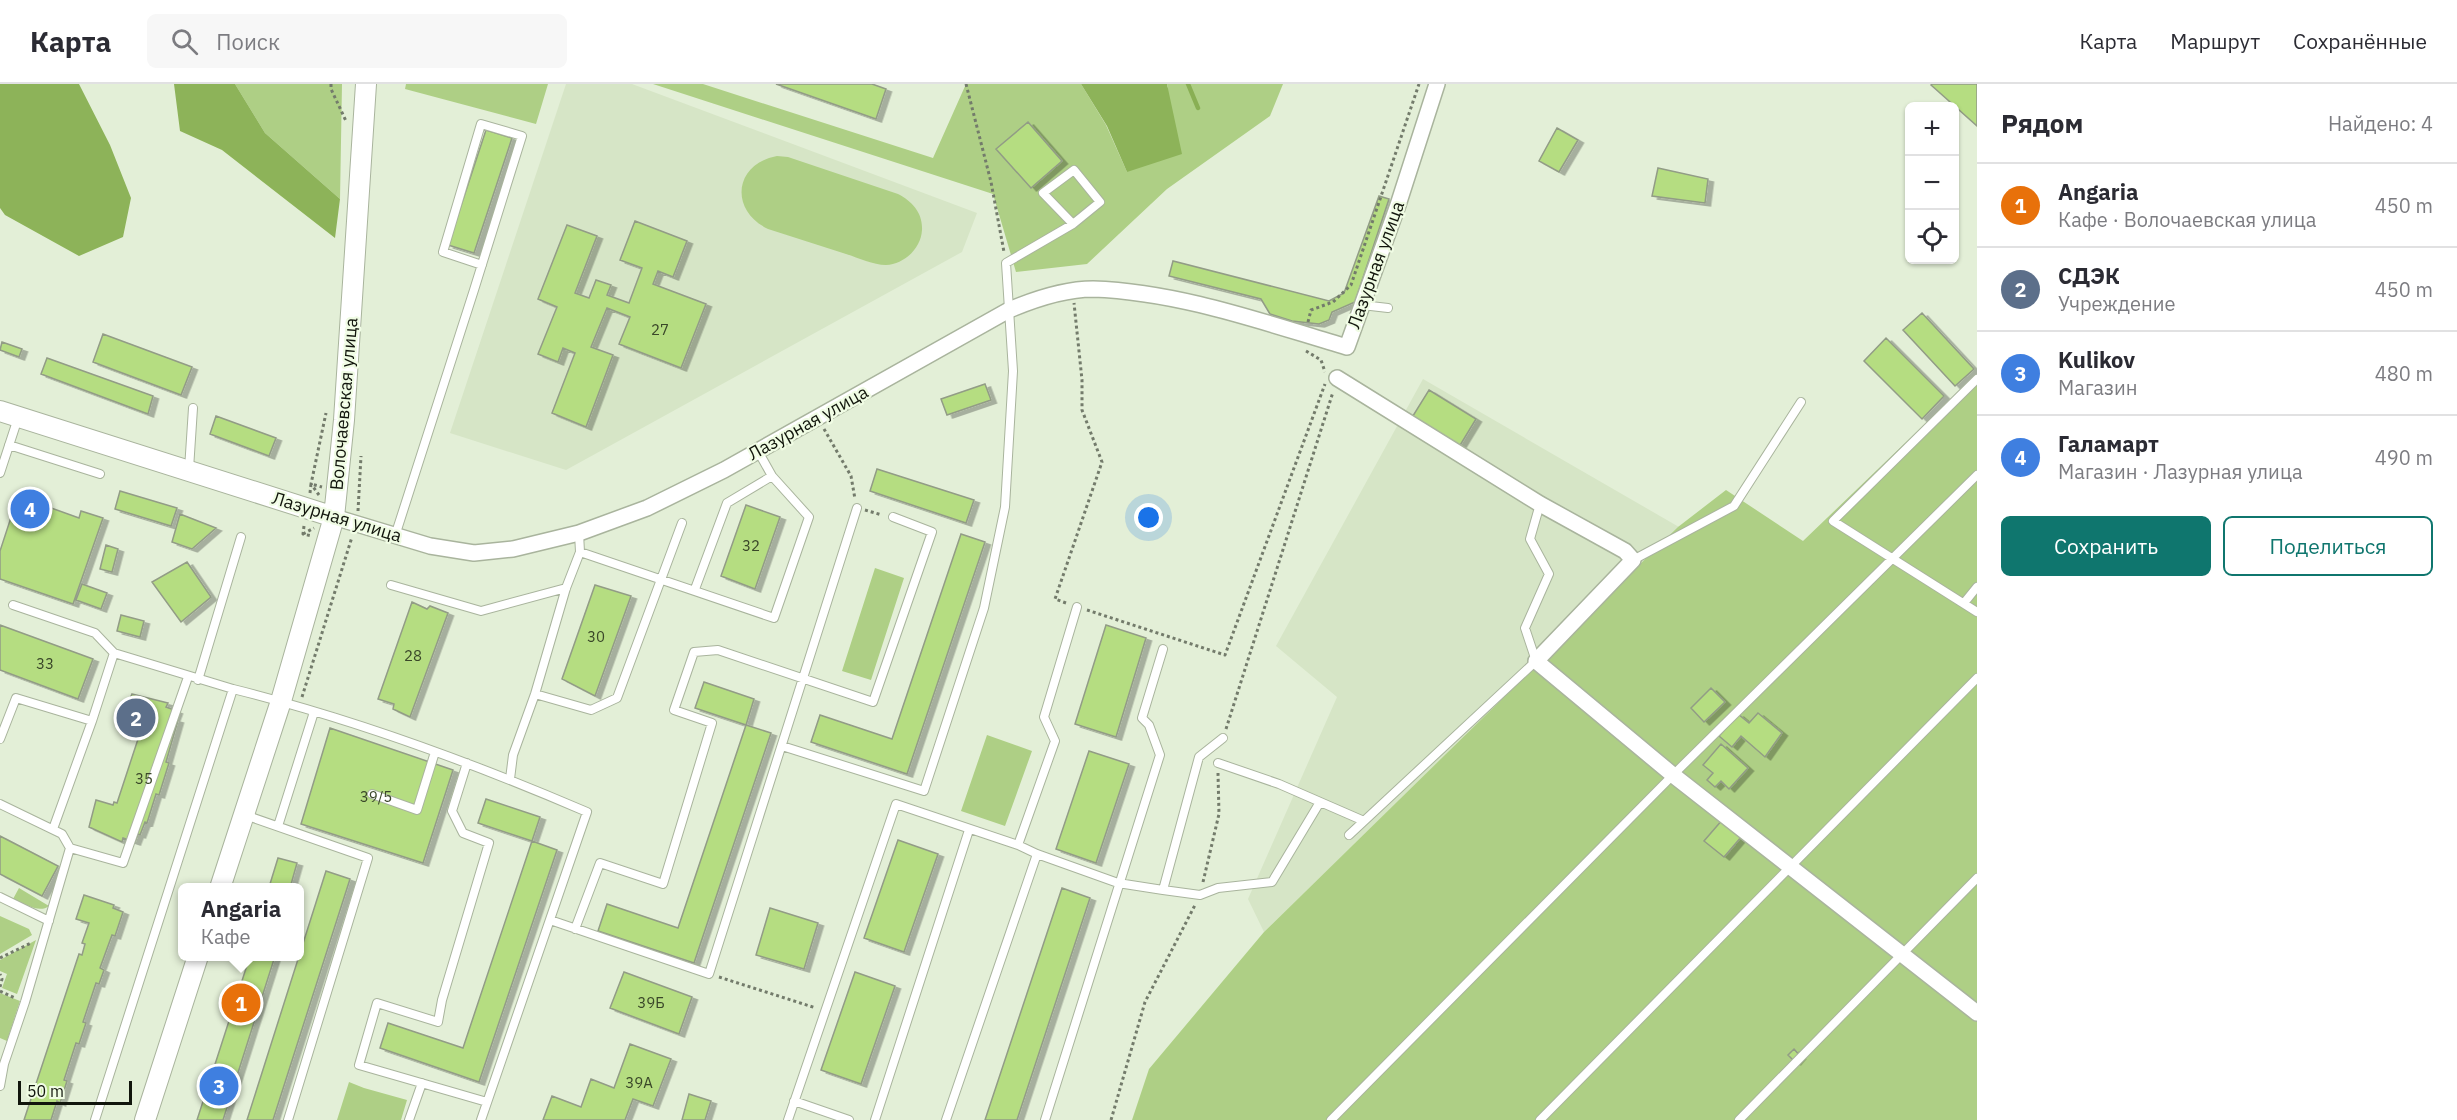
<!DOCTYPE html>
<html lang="ru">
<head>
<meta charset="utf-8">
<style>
	:root { --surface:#fff; --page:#f7f7f7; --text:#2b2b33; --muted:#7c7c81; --line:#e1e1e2; --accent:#0f766e }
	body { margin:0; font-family:"IBM Plex Sans",sans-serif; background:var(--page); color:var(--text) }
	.controls { position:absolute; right:18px; top:18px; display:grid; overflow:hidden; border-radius:9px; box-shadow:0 2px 4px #0004 }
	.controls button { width:54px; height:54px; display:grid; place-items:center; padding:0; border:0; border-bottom:2px solid var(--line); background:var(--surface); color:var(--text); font:30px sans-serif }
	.scale { position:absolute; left:18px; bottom:15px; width:114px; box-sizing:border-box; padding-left:6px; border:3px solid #11150c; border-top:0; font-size:16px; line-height:21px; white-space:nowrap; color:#11150c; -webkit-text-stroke:4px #f0fce4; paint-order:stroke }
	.you { position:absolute; left:1149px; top:434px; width:21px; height:21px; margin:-15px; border:4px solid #fff; border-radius:50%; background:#1a73e8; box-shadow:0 0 0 9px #1a73e833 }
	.badge { display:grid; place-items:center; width:39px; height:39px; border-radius:50%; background:var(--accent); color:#fff; font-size:20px; font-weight:700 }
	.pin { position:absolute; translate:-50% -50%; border:3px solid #fff; box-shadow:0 2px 6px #0006 }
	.popup { position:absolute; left:178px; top:799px; width:126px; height:78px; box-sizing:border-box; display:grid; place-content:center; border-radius:9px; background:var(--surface); filter:drop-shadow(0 2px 4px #0005); font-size:20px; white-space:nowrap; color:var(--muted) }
	.popup b { font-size:22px; color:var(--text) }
	.popup::after { content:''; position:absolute; left:50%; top:100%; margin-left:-12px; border:12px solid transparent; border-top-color:var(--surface) }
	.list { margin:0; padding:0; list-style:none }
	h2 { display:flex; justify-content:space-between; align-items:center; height:78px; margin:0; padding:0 24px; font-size:26px }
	h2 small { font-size:20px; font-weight:400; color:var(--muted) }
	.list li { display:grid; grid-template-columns:39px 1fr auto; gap:18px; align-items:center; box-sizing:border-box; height:84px; padding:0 24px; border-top:2px solid var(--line) }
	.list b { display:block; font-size:22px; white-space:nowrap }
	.list p { margin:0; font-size:20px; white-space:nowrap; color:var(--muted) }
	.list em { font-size:20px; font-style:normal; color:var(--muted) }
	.actions { display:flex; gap:12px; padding:18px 24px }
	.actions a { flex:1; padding:14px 0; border:2px solid var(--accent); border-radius:9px; text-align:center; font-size:21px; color:var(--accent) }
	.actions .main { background:var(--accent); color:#fff }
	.icon { flex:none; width:33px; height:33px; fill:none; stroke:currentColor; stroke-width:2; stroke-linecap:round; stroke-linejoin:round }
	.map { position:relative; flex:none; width:1977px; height:1036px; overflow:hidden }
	header { display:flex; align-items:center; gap:36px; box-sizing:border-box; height:84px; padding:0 30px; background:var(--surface); border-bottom:2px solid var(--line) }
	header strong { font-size:28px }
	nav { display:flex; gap:33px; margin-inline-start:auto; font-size:21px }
	.search { width:420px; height:54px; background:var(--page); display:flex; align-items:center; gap:15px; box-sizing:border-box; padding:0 21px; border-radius:9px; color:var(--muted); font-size:22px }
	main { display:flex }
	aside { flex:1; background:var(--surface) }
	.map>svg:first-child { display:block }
	.built { fill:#d6e5c6 }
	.green { fill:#aecf85 }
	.forest { fill:#8db359 }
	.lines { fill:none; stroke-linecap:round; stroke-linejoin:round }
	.stream { stroke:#89af54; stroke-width:4.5 }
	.building { fill:#b5dd81; stroke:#929c86; stroke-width:1.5; filter:url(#shadow) }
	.service-casing { stroke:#a9b49d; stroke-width:10 }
	.minor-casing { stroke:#a9b49d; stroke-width:18 }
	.tertiary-casing { stroke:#a9b49d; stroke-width:22 }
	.path { stroke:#737b6b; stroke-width:3; stroke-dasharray:3 3; stroke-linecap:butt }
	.service { stroke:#fff; stroke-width:8 }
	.minor { stroke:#fff; stroke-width:15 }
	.tertiary { stroke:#fff; stroke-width:20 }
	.labels { text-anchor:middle; stroke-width:4.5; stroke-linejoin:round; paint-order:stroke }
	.number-label { font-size:15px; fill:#3a4729 }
	.street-label { font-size:18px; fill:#11150c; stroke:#f0fce4 }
</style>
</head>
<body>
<header>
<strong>Карта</strong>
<div class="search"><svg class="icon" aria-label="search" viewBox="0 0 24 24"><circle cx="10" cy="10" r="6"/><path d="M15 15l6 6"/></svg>Поиск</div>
<nav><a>Карта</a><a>Маршрут</a><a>Сохранённые</a></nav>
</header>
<main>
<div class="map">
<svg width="1977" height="1036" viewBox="0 0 1977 1036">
	<defs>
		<filter id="shadow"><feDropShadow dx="5.5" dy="3" stdDeviation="0" flood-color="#0004"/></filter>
	</defs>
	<rect width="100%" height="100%" fill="#e3efd7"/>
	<!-- built -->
	<path class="built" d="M566 0H632L977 129 962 168 566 386 450 349Z
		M1423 295 1679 443 1264 848 1248 815 1337 613 1276 562Z"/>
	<!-- green -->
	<path class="green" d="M235 0H342L340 115 265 49Z
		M406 0H548L536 40 405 5Z
		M653 0H703L933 74 966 0H1081L1106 41 1127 88 1168 3 1167 0H1283L1270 32 1167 105 1087 180 1016 188 993 110Z
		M777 72 788 73 898 110C912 117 923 129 922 146 921 164 905 180 886 181 873 181 859 174 846 170 820 162 794 153 768 145 729 126 734 80 777 72Z
		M1977 290V1036H1132L1149 985 1264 848 1678 443 1726 406 1803 457Z
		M875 484 904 494 871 596 842 587Z
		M987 651 1032 667 1005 742 961 727Z
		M19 804 49 822C39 830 24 819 13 815Z
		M0 832 29 845 32 851 0 870Z
		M36 856 17 910 2 904 7 890 0 887V876Z
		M0 909 20 917 7 957 0 954Z
		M349 998 364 1004 407 1016 401 1036H337Z"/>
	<!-- forest -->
	<path class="forest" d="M0 0H79L110 61 131 114 123 153 79 172 5 131 0 124Z
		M174 0H235L265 49 340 115 335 154 222 66 180 47Z
		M1081 0H1167L1182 70 1127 88 1107 42Z"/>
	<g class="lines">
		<!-- stream -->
		<path class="stream" d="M1188 0 1198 24"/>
	</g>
	<!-- building -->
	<path class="building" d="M776 0H872L886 5 876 35Z
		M1977 0V42L1931 1 1932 0Z
		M1028 38 1062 77 1031 104 996 65Z
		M1557 44 1578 56 1559 88 1539 77Z
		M486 46 512 54 474 169 448 161Z
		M1658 84 1708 95 1705 119 1652 112Z
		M1379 112 1389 115 1355 218 1332 228 1329 236 1319 240 1292 237 1270 230 1261 215 1169 192 1173 177 1329 217 1344 209Z
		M635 137 687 157 673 193 658 187 653 200 706 220 681 284 619 260 630 233 607 224 591 263 613 271 586 343 552 329 575 269 563 264 558 278 538 270 557 223 538 215 567 141 597 152 575 209 589 214 596 196 611 201 607 211 629 219 642 184 620 176Z
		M1922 229 1974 285 1955 302 1903 246Z
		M103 250 192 283 181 311 93 278Z
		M1886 254 1944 312 1922 335 1864 277Z
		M2 258 22 265 19 273 0 266Z
		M47 274 153 312 148 330 41 290Z
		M985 300 991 316 947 331 941 315Z
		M1429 306 1476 335 1459 363 1411 335Z
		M216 332 276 354 269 372 210 350Z
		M877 385 974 416 966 439 870 407Z
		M120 407 177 424 171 442 115 425Z
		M18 412 79 434 81 427 103 434 73 520 0 495V467Z
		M746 421 780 433 755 505 721 492Z
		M180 430 216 444 192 465 172 458Z
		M961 450 985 458 907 690 811 658 820 631 892 655Z
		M106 461 118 465 112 488 100 485Z
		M187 478 211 513 181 538 152 498Z
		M82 500 107 509 101 525 76 516Z
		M595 501 631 512 595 612 562 595Z
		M412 518 427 525 430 522 448 529 410 633 393 625 394 620 378 615Z
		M121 531 144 537 140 553 117 547Z
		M0 541 93 575 78 615 0 586Z
		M1106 541 1146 554 1116 653 1075 640Z
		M704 598 754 615 746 641 695 624Z
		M1711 604 1725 618 1704 638 1691 624Z
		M132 610 168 619 166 623 177 627 174 635 178 636 166 678 169 679 159 711 156 710 147 739 145 738 140 751 138 750 135 758 123 754 122 758 89 743 96 716 113 721 114 718 117 719 141 646H138L139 643 120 637Z
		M1758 629 1782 649 1765 673 1741 652 1732 663 1719 652 1738 630 1749 639Z
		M746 641 771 649 694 879 598 847 607 820 678 844Z
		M330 644 453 686 423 779 301 740Z
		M1721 660 1748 684 1729 705 1721 697 1715 703 1707 696 1713 689 1703 681Z
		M1089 667 1129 680 1096 779 1056 765Z
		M486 715 540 733 532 757 478 739Z
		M1723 735 1742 752 1724 773 1704 757Z
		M0 752 58 782 42 812 0 790Z
		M898 756 938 770 904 868 864 854Z
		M532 757 557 766 479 998 380 964 388 939 463 964Z
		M278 774 297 779 290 804 270 800Z
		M326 787 350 795 273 1036H247Z
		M1062 804 1090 814 1017 1036H985Z
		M84 811 114 821 113 824 123 828 115 852 112 851 100 884 104 886 99 900 96 899 83 938 86 939 79 960 76 959 64 996 67 997 60 1019 57 1017 51 1036H24L79 870 82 871 85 860 82 859 89 839 76 835Z
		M770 824 818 839 804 885 756 871Z
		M250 872H275L223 1036H197Z
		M624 888 692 913 679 950 610 924Z
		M855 888 895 902 861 1000 821 986Z
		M630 960 671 975 653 1022 633 1015 625 1036H543L552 1012 581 1023 591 995 614 1004Z
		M1794 965 1800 972 1795 978 1788 971Z
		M689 1010 711 1017 705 1036H682Z"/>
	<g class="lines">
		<defs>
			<path id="service" d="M1362 221 1388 224
				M1977 295 1833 437 1977 528
				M9 361 100 390
				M189 385 193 324
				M0 389 18 334
				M395 452 474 206 522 52 481 40 443 168 482 181
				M580 468 774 534 809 433 772 392 758 367
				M1633 476 1734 422 1801 318
				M391 501 481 527 566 504
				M695 505 727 419 772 392
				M1964 519 1977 503
				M13 521 95 549 114 569
				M198 596 241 453
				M535 610 591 626 617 614 682 439
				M0 655 16 614 92 637 114 569 233 605
				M782 662 924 707 984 524 1005 423 1013 287 1006 179 1073 140 1100 118 1074 86 1043 109 1073 140
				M467 679 452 727 463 749 489 759 442 916 438 938 377 919 359 981 487 1018
				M1218 679 1279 700 1364 737
				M510 695 513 671 535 610 566 504 580 468 579 449
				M372 710 417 726 435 668
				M0 720 62 750 70 764 123 779 188 593
				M245 731 368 774 288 1036
				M278 742 314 628
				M53 745 92 637
				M1349 751 1536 577 1525 544 1549 490 1530 455 1540 420
				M1018 761 1055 657 1044 633 1077 523
				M1163 806 1199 673 1223 654
				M0 813 49 837
				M550 836 709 890 857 424
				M575 845 600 779 663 800 712 639 674 626 694 568 718 566 873 618 932 448 893 433
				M0 1002 4 980 25 918 70 764
				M794 1017 849 1036
				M95 1036 233 605C354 635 473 679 587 728L481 1036
				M409 1036 422 999
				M788 1036 896 720 1018 761 1037 770 1118 799 1163 806 1200 811 1218 804 1272 798 1320 718
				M875 1036 969 746
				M946 1036 1037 770
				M1045 1036 1160 671 1149 641 1142 634 1163 565
				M1331 1036 1673 691 1977 391
				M1540 1036 1977 594
				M1739 1036 1977 794"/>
			<path id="minor" d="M1337 294 1540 420 1625 467 1633 476 1536 577 1673 691 1977 929
				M334 433 430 462 474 469 513 465 579 449 647 424 724 386 1009 226C1035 215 1065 205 1093 205 1180 208 1265 239 1347 263L1398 121 1437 0"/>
			<path id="tertiary" d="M0 327 334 433
				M220 804 281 617 334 433 344 336 366 0
				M145 1036 198 872"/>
		</defs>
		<!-- service casing -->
		<use href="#service" class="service-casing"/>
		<!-- minor casing -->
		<use href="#minor" class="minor-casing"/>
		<!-- tertiary casing -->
		<use href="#tertiary" class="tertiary-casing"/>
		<!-- path -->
		<path class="path" d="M331 0V5L346 37
			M966 0 991 98 1004 168
			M1308 238 1311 226 1333 218 1351 201 1419 0
			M1306 267 1321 276 1325 288
			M824 345 851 392 855 415
			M310 409 311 400 322 403
			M319 411 311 400 326 329
			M865 426 882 431
			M358 427 361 372
			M304 442 303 450 312 452
			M303 450 314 444
			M1066 519 1055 515 1102 378 1082 326V296L1074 219
			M1087 526 1225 571 1325 300
			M302 613 352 453
			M1226 645 1333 308
			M1203 798 1219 730 1218 689
			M0 874 31 859
			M719 893 816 924
			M0 903 2 895 0 890
			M0 907 15 914
			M1111 1036 1145 918 1195 821"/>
		<!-- service -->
		<use href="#service" class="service"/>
		<!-- minor -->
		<use href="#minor" class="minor"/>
		<!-- tertiary -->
		<use href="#tertiary" class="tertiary"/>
	</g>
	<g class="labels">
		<!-- number labels -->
		<g class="number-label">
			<text x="660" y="251">27</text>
			<text x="751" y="467">32</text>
			<text x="596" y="558">30</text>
			<text x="413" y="577">28</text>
			<text x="45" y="585">33</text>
			<text x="144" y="700">35</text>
			<text x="376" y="718">39/5</text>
			<text x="651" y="924">39Б</text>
			<text x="639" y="1004">39А</text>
		</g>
		<!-- street labels -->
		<g class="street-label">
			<text transform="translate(1376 181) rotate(-70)" y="6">Лазурная улица</text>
			<text transform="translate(344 320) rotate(-85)" y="6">Волочаевская улица</text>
			<text transform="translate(808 339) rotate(-29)" y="6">Лазурная улица</text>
			<text transform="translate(337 433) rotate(17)" y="6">Лазурная улица</text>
		</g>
	</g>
</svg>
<div class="controls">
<button>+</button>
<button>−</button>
<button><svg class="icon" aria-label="locate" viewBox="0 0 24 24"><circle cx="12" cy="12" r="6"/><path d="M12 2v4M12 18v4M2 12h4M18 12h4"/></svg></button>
</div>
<div class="scale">50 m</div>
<div class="you"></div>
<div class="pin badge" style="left:241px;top:919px;background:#e8710a">1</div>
<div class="popup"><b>Angaria</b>Кафе</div>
<div class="pin badge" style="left:136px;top:634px;background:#5c6f8a">2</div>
<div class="pin badge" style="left:219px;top:1002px;background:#3f7fe0">3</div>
<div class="pin badge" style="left:30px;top:425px;background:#3f7fe0">4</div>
</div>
<aside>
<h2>Рядом<small>Найдено: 4</small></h2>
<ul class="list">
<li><span class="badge" style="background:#e8710a">1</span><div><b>Angaria</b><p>Кафе · Волочаевская улица</p></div><em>450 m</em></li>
<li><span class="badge" style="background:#5c6f8a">2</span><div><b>СДЭК</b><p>Учреждение</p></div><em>450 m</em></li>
<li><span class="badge" style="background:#3f7fe0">3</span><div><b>Kulikov</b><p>Магазин</p></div><em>480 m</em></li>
<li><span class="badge" style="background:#3f7fe0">4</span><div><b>Галамарт</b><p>Магазин · Лазурная улица</p></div><em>490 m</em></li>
</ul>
<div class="actions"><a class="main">Сохранить</a><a>Поделиться</a></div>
</aside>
</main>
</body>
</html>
